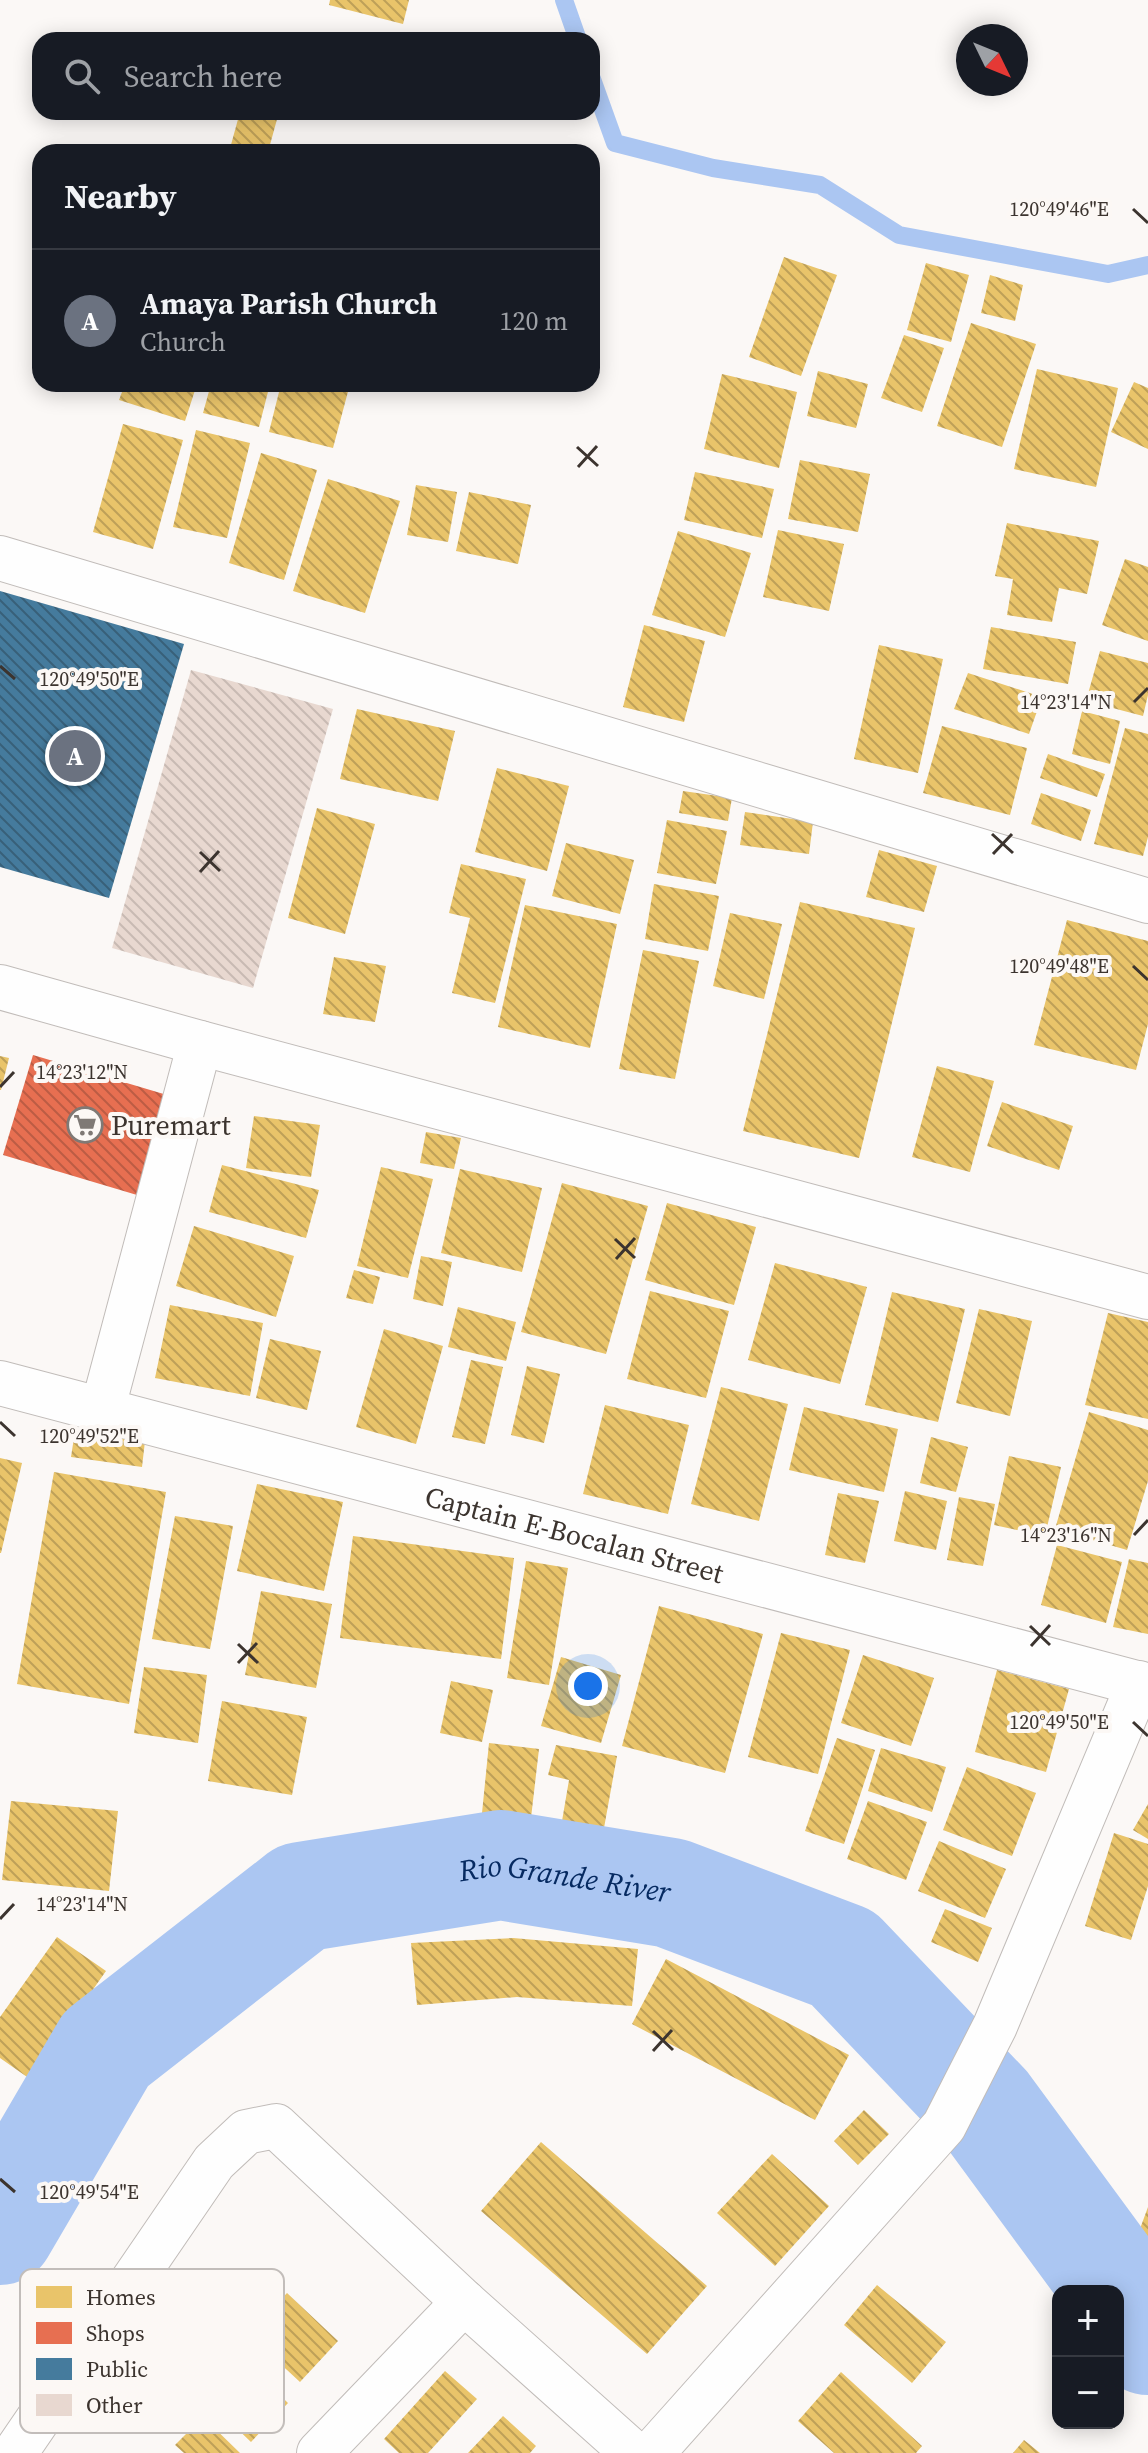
<!DOCTYPE html>
<html lang="en">
<head>
<meta charset="utf-8">
<style>
	:root { --surface:#171b24; --page:#20242c; --text:#f1f3f6; --muted:#9ea1a6; --line:#363941; --accent:#db2777 }
	body { margin:0; font-family:"Source Serif 4",serif; background:var(--page); color:var(--text) }
	.controls { position:absolute; right:24px; bottom:24px; display:grid; overflow:hidden; border-radius:16px; box-shadow:0 4px 20px #0003 }
	.controls button { width:72px; height:72px; display:grid; place-items:center; padding:0; border:0; border-bottom:2px solid var(--line); background:var(--surface); color:var(--text); font:40px sans-serif }
	.compass { position:absolute; left:956px; top:24px; width:72px; height:72px; border-radius:50%; background:var(--surface); box-shadow:0 4px 20px #0003; rotate:133deg }
	.you { position:absolute; left:588px; top:1686px; width:28px; height:28px; margin:-20px; border:6px solid #fff; border-radius:50%; background:#1a73e8; box-shadow:0 0 0 12px #1a73e833 }
	.badge { display:grid; place-items:center; width:52px; height:52px; border-radius:50%; background:var(--accent); color:#fff; font-size:26px; font-weight:700 }
	.pin { position:absolute; translate:-50% -50%; border:4px solid #fff; box-shadow:0 2px 8px #0006 }
	.list { margin:0; padding:0; list-style:none }
	h2 { display:flex; justify-content:space-between; align-items:center; height:104px; margin:0; padding:0 32px; font-size:34px }
	h2 small { font-size:26px; font-weight:400; color:var(--muted) }
	.list li { display:grid; grid-template-columns:52px 1fr auto; gap:24px; align-items:center; box-sizing:border-box; height:144px; padding:0 32px; border-top:2px solid var(--line) }
	.list b { display:block; font-size:30px; white-space:nowrap }
	.list p { margin:0; font-size:26px; white-space:nowrap; color:var(--muted) }
	.list em { font-size:26px; font-style:normal; color:var(--muted) }
	.icon { flex:none; width:44px; height:44px; fill:none; stroke:currentColor; stroke-width:2; stroke-linecap:round; stroke-linejoin:round }
	.map { position:relative; flex:none; width:1148px; height:2453px; overflow:hidden }
	.search { position:absolute; background:var(--surface); box-shadow:0 4px 20px #0003; left:32px; top:32px; width:568px; height:88px; display:flex; align-items:center; gap:20px; box-sizing:border-box; padding:0 28px; border-radius:24px; color:var(--muted); font-size:30px }
	.panel { position:absolute; background:var(--surface); box-shadow:0 4px 20px #0003; left:32px; top:144px; width:568px; height:248px; border-radius:24px }
	.map>svg:first-child { display:block }
	.homes { fill:url(#homes-back-hatch) }
	.shops { fill:url(#shops-back-hatch) }
	.public { fill:url(#public-back-hatch) }
	.lines { fill:none; stroke-linecap:round; stroke-linejoin:round }
	.stream { stroke:#abc6f2; stroke-width:18 }
	.river { stroke:#abc6f2; stroke-width:110 }
	.building { fill:url(#building-back-hatch) }
	.minor-casing { stroke:#c1bcb9; stroke-width:46 }
	.tertiary-casing { stroke:#c1bcb9; stroke-width:46 }
	.minor { stroke:#fefefe; stroke-width:44 }
	.tertiary { stroke:#fefefe; stroke-width:44 }
	.ticks { fill:none; stroke:#3c342f; stroke-width:3 }
	.labels { text-anchor:middle; stroke-width:8; stroke-linejoin:round; paint-order:stroke }
	.poi-label { font-size:28px; fill:#3c342f; stroke:#fcf8f5; text-anchor:start }
	.street-label { font-size:28px; fill:#3c342f; stroke:#fcf8f5 }
	.water-label { font-size:30px; font-style:italic; fill:#062a61; stroke:#fcf8f5 }
	.key { fill:#fcf8f5; stroke:#c2bdba; stroke-width:2 }
	.key-label { font-size:22px; fill:#3c342f }
	.ticks-label { font-size:20px; text-anchor:middle; fill:#3c342f; stroke:#fcf8f5; stroke-width:8; stroke-linejoin:round; paint-order:stroke }
</style>
</head>
<body>
<div class="map">
<svg width="1148" height="2453" viewBox="0 0 1148 2453">
	<defs>
		<pattern id="homes-back-hatch" width="6" height="6" patternUnits="userSpaceOnUse" patternTransform="scale(2)"><rect width="6" height="6" fill="#e9c46a"/><path d="M-1 5l2 2M0 0l6 6M5-1l2 2" fill="none" stroke="#bea058"/></pattern>
		<pattern id="shops-back-hatch" width="6" height="6" patternUnits="userSpaceOnUse" patternTransform="scale(2)"><rect width="6" height="6" fill="#e76f51"/><path d="M-1 5l2 2M0 0l6 6M5-1l2 2" fill="none" stroke="#bc5c44"/></pattern>
		<pattern id="public-back-hatch" width="6" height="6" patternUnits="userSpaceOnUse" patternTransform="scale(2)"><rect width="6" height="6" fill="#457b9d"/><path d="M-1 5l2 2M0 0l6 6M5-1l2 2" fill="none" stroke="#386079"/></pattern>
		<pattern id="building-back-hatch" width="6" height="6" patternUnits="userSpaceOnUse" patternTransform="scale(2)"><rect width="6" height="6" fill="#e8d8d0"/><path d="M-1 5l2 2M0 0l6 6M5-1l2 2" fill="none" stroke="#c8bab3"/></pattern>
	</defs>
	<rect width="100%" height="100%" fill="#fbf8f6"/>
	<!-- homes -->
	<path class="homes" d="M330 0H409L403 24 329 5Z
		M240 112H279L268 152H229Z
		M784 257 837 275 801 376 749 357Z
		M926 263 969 275 951 342 907 330Z
		M990 275 1023 285 1015 321 981 313Z
		M971 323 1036 344 1002 447 937 426Z
		M904 335 944 348 922 412 881 398Z
		M1037 369 1118 388 1096 487 1014 469Z
		M818 371 868 384 856 428 807 416Z
		M722 374 797 392 779 468 704 449Z
		M1134 382 1148 388V449L1111 432Z
		M125 384H197L185 421 119 400Z
		M211 384H270L259 427 203 413Z
		M281 384H350L333 448 269 432Z
		M123 424 183 440 153 549 93 532Z
		M196 430 250 443 227 538 173 527Z
		M261 453 317 470 284 580 229 563Z
		M800 460 870 474 858 532 788 519Z
		M695 472 774 489 762 538 684 520Z
		M328 479 400 501 365 613 293 591Z
		M416 485 457 492 448 542 407 535Z
		M469 492 531 505 518 564 456 551Z
		M1007 523 1099 541 1087 594 1059 588 1052 622 1007 615 1013 579 995 576Z
		M778 530 844 544 829 611 763 597Z
		M678 531 751 553 725 637 652 615Z
		M1125 559 1148 567V641L1102 625Z
		M644 625 705 641 684 722 623 707Z
		M991 627 1076 642 1068 684 983 669Z
		M879 645 943 659 918 773 854 759Z
		M1100 651 1148 663V695L1143 716 1086 701Z
		M968 673 1042 697 1029 734 954 709Z
		M357 709 455 731 438 801 340 779Z
		M1082 711 1120 721 1110 764 1072 754Z
		M942 726 1027 748 1010 815 923 793Z
		M1125 728 1148 734V837L1143 856 1094 844Z
		M1048 754 1105 774 1097 797 1040 778Z
		M497 768 569 786 547 871 475 852Z
		M683 791 732 798 728 821 679 813Z
		M1041 793 1091 810 1081 841 1031 824Z
		M317 808 375 824 345 934 288 918Z
		M745 812 813 822 809 854 740 845Z
		M667 820 727 831 716 884 657 873Z
		M566 843 634 860 620 914 552 896Z
		M879 850 937 866 924 912 866 897Z
		M461 864 526 879 495 1003 452 993 470 918 449 913Z
		M654 884 719 896 708 951 645 939Z
		M800 902 915 928 859 1158 743 1131Z
		M525 905 617 924 590 1048 498 1027Z
		M730 913 782 924 764 999 713 986Z
		M1067 920 1148 941V1024L1136 1070 1034 1045Z
		M643 950 699 961 675 1079 619 1069Z
		M334 957 386 966 375 1022 323 1014Z
		M0 1056 9 1058 1 1090H0Z
		M937 1066 994 1081 970 1172 912 1157Z
		M1002 1102 1073 1126 1059 1170 987 1146Z
		M254 1116 320 1125 311 1177 246 1168Z
		M426 1132 461 1138 454 1169 420 1163Z
		M222 1165 319 1190 306 1238 209 1212Z
		M381 1167 433 1179 408 1278 357 1266Z
		M460 1169 542 1188 522 1272 441 1253Z
		M562 1183 648 1206 606 1354 521 1332Z
		M667 1203 756 1227 734 1305 645 1280Z
		M194 1226 294 1256 276 1317 176 1286Z
		M421 1256 452 1262 443 1306 413 1299Z
		M775 1263 867 1287 840 1384 748 1360Z
		M354 1270 380 1277 373 1304 346 1298Z
		M650 1291 729 1311 706 1398 627 1379Z
		M892 1292 965 1309 938 1422 865 1405Z
		M170 1305 263 1323 250 1396 155 1378Z
		M458 1307 516 1322 506 1361 448 1347Z
		M979 1309 1032 1321 1010 1416 956 1403Z
		M1108 1313 1148 1322V1419L1085 1405Z
		M384 1329 443 1346 416 1444 356 1427Z
		M270 1339 321 1351 307 1410 256 1398Z
		M471 1360 503 1367 485 1444 452 1437Z
		M527 1366 560 1374 544 1443 511 1435Z
		M721 1387 788 1404 759 1521 691 1504Z
		M605 1405 689 1425 668 1514 583 1494Z
		M804 1407 898 1429 884 1492 789 1470Z
		M1089 1412 1148 1430V1481L1127 1550 1055 1529Z
		M75 1431 145 1441 142 1467 71 1457Z
		M931 1437 968 1447 956 1492 920 1483Z
		M1009 1456 1061 1467 1045 1536 994 1525Z
		M0 1458 22 1463 1 1553H0Z
		M54 1472 166 1492 129 1704 17 1684Z
		M257 1484 343 1502 324 1591 237 1571Z
		M905 1491 947 1501 936 1550 894 1541Z
		M838 1493 879 1501 865 1563 825 1555Z
		M959 1497 995 1504 983 1566 947 1560Z
		M175 1516 233 1526 210 1649 152 1639Z
		M353 1536 514 1558 501 1659 340 1638Z
		M1057 1545 1122 1562 1106 1623 1041 1605Z
		M1129 1559 1148 1563V1634L1113 1627Z
		M526 1561 568 1568 549 1685 507 1678Z
		M261 1591 332 1604 316 1688 245 1675Z
		M659 1606 763 1634 725 1773 622 1746Z
		M781 1633 850 1650 818 1774 748 1757Z
		M863 1655 934 1678 911 1746 841 1723Z
		M561 1657 621 1675 601 1743 541 1726Z
		M144 1667 207 1675 198 1743 134 1733Z
		M997 1670 1069 1689 1046 1772 975 1752Z
		M451 1681 493 1690 482 1742 440 1733Z
		M222 1701 307 1717 292 1795 208 1781Z
		M837 1738 875 1750 844 1844 805 1831Z
		M489 1743 539 1749 531 1818 482 1813Z
		M556 1745 617 1756 604 1828 562 1821 569 1780 548 1775Z
		M881 1748 946 1767 932 1812 868 1791Z
		M967 1767 1036 1793 1012 1856 943 1830Z
		M11 1801 118 1811 109 1891 2 1880Z
		M868 1801 927 1822 906 1880 847 1859Z
		M1148 1804V1839L1133 1830Z
		M1114 1833 1148 1844V1886L1131 1940 1085 1926Z
		M939 1841 1006 1869 985 1918 918 1891Z
		M945 1909 992 1928 978 1962 931 1942Z
		M57 1937 106 1971 30 2079 0 2058V2017Z
		M513 1938 638 1949 632 2006 517 1997 417 2005 411 1943Z
		M666 1959 849 2055 815 2120 632 2024Z
		M864 2110 889 2134 858 2165 834 2141Z
		M541 2142 707 2286 647 2354 481 2211Z
		M772 2154 829 2206 775 2266 717 2213Z
		M1148 2207V2283L1123 2275Z
		M877 2285 946 2342 912 2383 844 2325Z
		M287 2293 338 2341 300 2382 248 2334Z
		M243 2359 288 2403 251 2442 205 2398Z
		M445 2371 477 2399 428 2453H399L384 2439Z
		M841 2372 922 2446 916 2453H834L798 2421Z
		M503 2416 536 2446 530 2453H468Z
		M203 2417 240 2453H184L175 2445Z
		M1024 2440 1040 2453H1013Z"/>
	<!-- shops -->
	<path class="shops" d="M33 1055 167 1095 137 1195 3 1155Z"/>
	<!-- public -->
	<path class="public" d="M0 591 184 644 109 898 0 867Z"/>
	<g class="lines">
		<!-- stream -->
		<path class="stream" d="M564 0 578 40
			M592 79 615 143 713 168 820 185 899 235 1108 274 1148 265"/>
		<!-- river -->
		<path class="river" id="s1" d="M0 2230 106 2049 301 1897 501 1865 671 1893 843 1958 985 2107 1107 2273 1148 2340"/>
	</g>
	<!-- building -->
	<path class="building" d="M191 670 333 709 253 988 112 948Z"/>
	<g class="lines">
		<defs>
			<g id="minor">
				<path d="M0 558 1148 901"/>
				<path id="s2" d="M0 1383 1148 1686"/>
				<path d="M102 1411 200 1043"/>
				<path d="M15 2453 214 2162 246 2132 276 2126 464 2302 633 2453"/>
				<path d="M319 2453 464 2302"/>
				<path d="M652 2453 944 2126 995 2026 1139 1683"/>
			</g>
			<path id="tertiary" d="M0 987 200 1043 1148 1297"/>
		</defs>
		<!-- minor casing -->
		<use href="#minor" class="minor-casing"/>
		<!-- tertiary casing -->
		<use href="#tertiary" class="tertiary-casing"/>
		<!-- minor -->
		<use href="#minor" class="minor"/>
		<!-- tertiary -->
		<use href="#tertiary" class="tertiary"/>
	</g>
	<!-- ticks -->
	<path class="ticks" d="M1133 209 1148 223M577 447 598 466M578 467 597 446M0 666 15 679M1134 702 1148 688M992 834 1013 853M200 852 220 871M993 854 1012 834M200 872 219 851M1133 966 1148 980M0 1087 14 1072M615 1239 635 1258M616 1259 635 1238M0 1422 15 1436M1134 1535 1148 1520M1030 1626 1050 1645M238 1644 258 1663M1031 1646 1050 1625M238 1663 257 1643M1133 1722 1148 1736M0 1919 14 1904M653 2031 673 2050M653 2051 672 2030M0 2179 15 2192"/>
	<!-- icons -->
	<defs>
		<symbol id="supermarket-ring" viewBox="-11 -11 22 22"><circle r="9.5" fill="#fcf8f5" stroke="#7f7975" stroke-width="1.5"/><path d="M-6-5.5h2.5l.6 2H6L4.5 2H-2.5L-4.4-4H-6ZM-1.5 3.2a1.3 1.3 0 1 0 .1 0ZM3 3.2a1.3 1.3 0 1 0 .1 0Z" fill="#7f7975"/></symbol>
	</defs>
	<g fill-rule="evenodd">
		<use href="#supermarket-ring" x="65" y="1105" width="40" height="40"/>
	</g>
	<g class="labels">
		<!-- poi labels -->
		<g class="poi-label">
			<text x="111" y="1135">Puremart</text>
		</g>
		<!-- street labels -->
		<g class="street-label">
			<text dy="10" stroke="none"><textPath href="#s2" startOffset="594">Captain E-Bocalan Street</textPath></text>
		</g>
		<!-- water labels -->
		<g class="water-label">
			<text dy="10" stroke="none"><textPath href="#s1" startOffset="724">Rio Grande River</textPath></text>
		</g>
	</g>
	<!-- legend -->
	<rect x="20" y="2269" width="264" height="164" rx="12" class="key"/>
	<rect x="36" y="2286" width="36" height="22" fill="#e9c46a"/>
	<rect x="36" y="2322" width="36" height="22" fill="#e76f51"/>
	<rect x="36" y="2358" width="36" height="22" fill="#457b9d"/>
	<rect x="36" y="2394" width="36" height="22" fill="#e8d8d0"/>
	<g class="key-label">
		<text x="86" y="2305">Homes</text>
		<text x="86" y="2341">Shops</text>
		<text x="86" y="2377">Public</text>
		<text x="86" y="2413">Other</text>
	</g>
	<g class="ticks-label">
		<text x="1059" y="216">120°49'46"E</text>
		<text x="89" y="686">120°49'50"E</text>
		<text x="1066" y="709">14°23'14"N</text>
		<text x="1059" y="973">120°49'48"E</text>
		<text x="82" y="1079">14°23'12"N</text>
		<text x="89" y="1443">120°49'52"E</text>
		<text x="1066" y="1542">14°23'16"N</text>
		<text x="1059" y="1729">120°49'50"E</text>
		<text x="82" y="1911">14°23'14"N</text>
		<text x="89" y="2199">120°49'54"E</text>
	</g>
</svg>
<div class="controls">
<button>+</button>
<button>−</button>
</div>
<svg class="compass" viewBox="-18 -18 36 36"><path d="M0-13l5 13h-10z" fill="#e53935"/><path d="M0 13l5-13h-10z" fill="#9ea1a6"/></svg>
<div class="you"></div>
<div class="pin badge" style="left:75px;top:756px;background:#6b7280">A</div>
<div class="search"><svg class="icon" aria-label="search" viewBox="0 0 24 24"><circle cx="10" cy="10" r="6"/><path d="M15 15l6 6"/></svg>Search here</div>
<section class="panel">
<h2>Nearby<small></small></h2>
<ul class="list">
<li><span class="badge" style="background:#6b7280">A</span><div><b>Amaya Parish Church</b><p>Church</p></div><em>120 m</em></li>
</ul>
</section>
</div>
</body>
</html>
